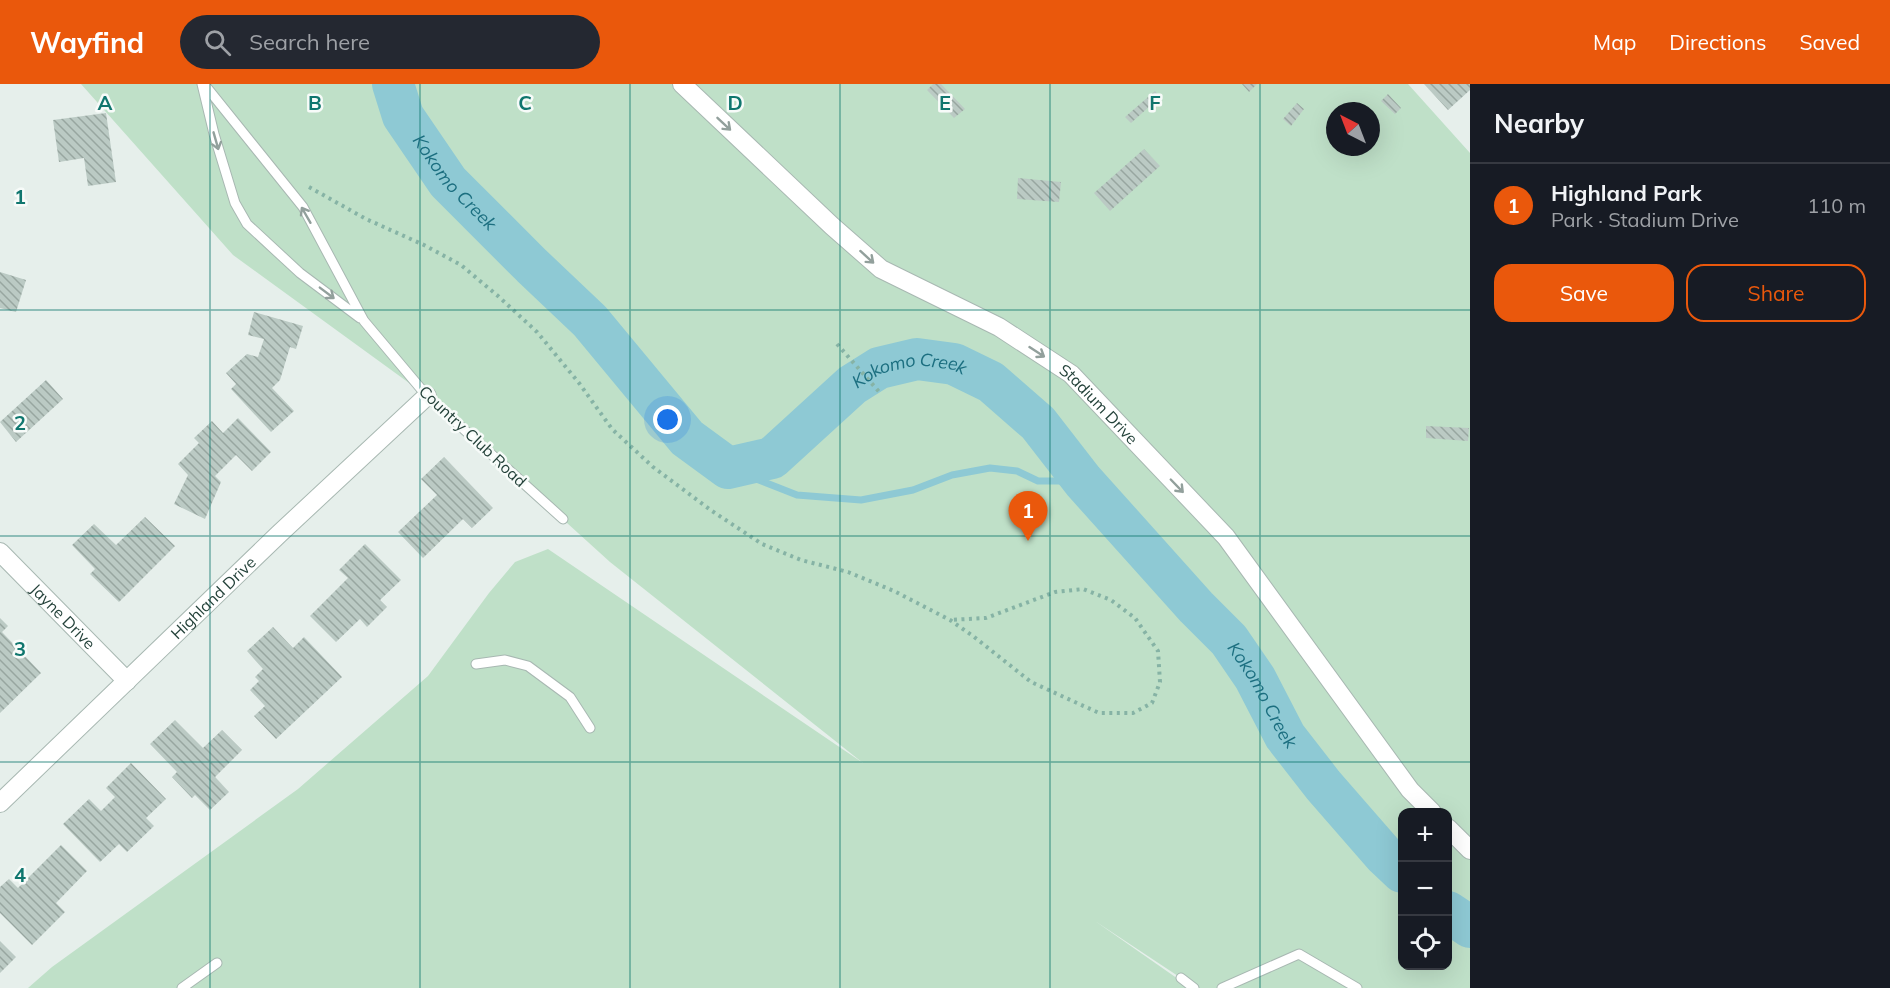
<!DOCTYPE html>
<html lang="en">
<head>
<meta charset="utf-8">
<style>
	:root { --surface:#171b24; --page:#242831; --text:#f1f3f6; --muted:#9ea1a6; --line:#363941; --accent:#ea580c }
	body { margin:0; font-family:Mulish,sans-serif; background:var(--page); color:var(--text) }
	.controls { position:absolute; right:18px; bottom:18px; display:grid; overflow:hidden; border-radius:12px; box-shadow:0 6px 24px #0002 }
	.controls button { width:54px; height:54px; display:grid; place-items:center; padding:0; border:0; border-bottom:2px solid var(--line); background:var(--surface); color:var(--text); font:30px sans-serif }
	.compass { position:absolute; left:1326px; top:18px; width:54px; height:54px; border-radius:50%; background:var(--surface); box-shadow:0 6px 24px #0002; rotate:318deg }
	.you { position:absolute; left:668px; top:336px; width:21px; height:21px; margin:-15px; border:4px solid #fff; border-radius:50%; background:#1a73e8; box-shadow:0 0 0 9px #1a73e833 }
	.badge { display:grid; place-items:center; width:39px; height:39px; border-radius:50%; background:var(--accent); color:#fff; font-size:20px; font-weight:700 }
	.pin { position:absolute; translate:-50% -50px; filter:drop-shadow(0 2px 3px #0008) }
	.pin::after { content:''; position:absolute; top:32px; width:21px; height:18px; background:inherit; clip-path:polygon(0 0,100% 0,50% 100%) }
	.list { margin:0; padding:0; list-style:none }
	h2 { display:flex; justify-content:space-between; align-items:center; height:78px; margin:0; padding:0 24px; font-size:26px }
	h2 small { font-size:20px; font-weight:400; color:var(--muted) }
	.list li { display:grid; grid-template-columns:39px 1fr auto; gap:18px; align-items:center; box-sizing:border-box; height:84px; padding:0 24px; border-top:2px solid var(--line) }
	.list b { display:block; font-size:22px; white-space:nowrap }
	.list p { margin:0; font-size:20px; white-space:nowrap; color:var(--muted) }
	.list em { font-size:20px; font-style:normal; color:var(--muted) }
	.actions { display:flex; gap:12px; padding:18px 24px }
	.actions a { flex:1; padding:14px 0; border:2px solid var(--accent); border-radius:18px; text-align:center; font-size:21px; color:var(--accent) }
	.actions .main { background:var(--accent); color:#fff }
	.icon { flex:none; width:33px; height:33px; fill:none; stroke:currentColor; stroke-width:2; stroke-linecap:round; stroke-linejoin:round }
	.map { position:relative; flex:none; width:1470px; height:904px; overflow:hidden }
	header { display:flex; align-items:center; gap:36px; box-sizing:border-box; height:84px; padding:0 30px; background:var(--accent); color:#fff }
	header strong { font-size:28px }
	nav { display:flex; gap:33px; margin-inline-start:auto; font-size:21px }
	.search { width:420px; height:54px; background:var(--page); display:flex; align-items:center; gap:15px; box-sizing:border-box; padding:0 21px; border-radius:33px; color:var(--muted); font-size:22px }
	main { display:flex }
	aside { flex:1; background:var(--surface) }
	.map>svg:first-child { display:block }
	.green { fill:#bfe0c8; fill-rule:evenodd }
	.lines { fill:none; stroke-linecap:round; stroke-linejoin:round }
	.stream { stroke:#8ec9d4; stroke-width:7 }
	.river { stroke:#8ec9d4; stroke-width:42 }
	.building { fill:url(#building-back-hatch) }
	.service-casing { stroke:#a8b8b2; stroke-width:11 }
	.minor-casing { stroke:#a8b8b2; stroke-width:20 }
	.path { stroke:#86b3a5; stroke-width:4; stroke-dasharray:3 4.5; stroke-linecap:butt }
	.service { stroke:#fff; stroke-width:9 }
	.minor { stroke:#fff; stroke-width:18 }
	.oneway { stroke:#92a09c }
	.grid { fill:none; stroke:#0f766e; stroke-width:1.5; stroke-opacity:0.55 }
	.labels { text-anchor:middle; stroke-width:5; stroke-linejoin:round; paint-order:stroke }
	.street-label { font-size:16px; fill:#24423a; stroke:#f7fbf9 }
	.water-label { font-size:18px; font-style:italic; fill:#1c6f80; stroke:#f7fbf9 }
	.grid-label { font-size:20px; text-anchor:middle; font-weight:bold; fill:#0f766e; stroke:#f7fbf9; stroke-width:5; stroke-linejoin:round; paint-order:stroke }
</style>
</head>
<body>
<header>
<strong>Wayfind</strong>
<div class="search"><svg class="icon" aria-label="search" viewBox="0 0 24 24"><circle cx="10" cy="10" r="6"/><path d="M15 15l6 6"/></svg>Search here</div>
<nav><a>Map</a><a>Directions</a><a>Saved</a></nav>
</header>
<main>
<div class="map">
<svg width="1470" height="904" viewBox="0 0 1470 904">
	<defs>
		<pattern id="building-back-hatch" width="6" height="6" patternUnits="userSpaceOnUse" patternTransform="scale(1.5)"><rect width="6" height="6" fill="#bbcac4"/><path d="M-1 5l2 2M0 0l6 6M5-1l2 2" fill="none" stroke="#98a6a0"/></pattern>
	</defs>
	<rect width="100%" height="100%" fill="#e6efeb"/>
	<!-- green -->
	<path class="green" d="M81 0H1408L1470 69V904H1194L1181 894 1095 837 1191 904H28L52 883 298 705 428 592 489 509 515 478 548 465 863 679 610 478 427 312 233 171ZM1335 27H1371V63H1335ZM1402 728H1448V882H1402Z"/>
	<g class="lines">
		<!-- stream -->
		<path class="stream" d="M728 384 797 411 861 416 913 406 952 391 990 384 1017 387 1038 397H1083"/>
		<!-- river -->
		<g class="river">
			<path id="s1" d="M393 0 403 32 448 98 532 182 590 237 687 354 728 384 772 374 852 301 879 284 917 275 954 280 991 298 1038 339 1083 397 1196 523 1229 556 1255 594 1285 652 1323 701 1384 771 1402 788"/>
			<path d="M1448 828 1470 843"/>
		</g>
	</g>
	<!-- building -->
	<path class="building" d="M933 0H941L965 25 954 34 927 6Z
		M1242 0H1257L1249 8Z
		M1424 0H1470V6L1448 26Z
		M1155 7 1160 13 1131 39 1125 33Z
		M1388 10 1401 24 1395 30 1381 17Z
		M1297 19 1304 25 1291 42 1283 35Z
		M106 29 116 98 88 102 84 74 59 78 53 36Z
		M1144 65 1160 82 1110 127 1094 109Z
		M1018 94 1061 98 1059 118 1017 115Z
		M0 188 26 196 16 228 0 224Z
		M254 228 303 242 296 265 290 263 280 296 272 304 294 327 271 348 231 305 236 300 226 289 247 270 258 273 264 255 248 251Z
		M46 296 63 315 16 358 0 338Z
		M238 334 271 368 252 387 236 371 215 392 221 398 205 435 174 420 188 391 178 380 199 359 194 354 212 337 223 349Z
		M1426 342 1469 344 1468 357 1426 354Z
		M444 373 493 424 472 444 463 435 423 474 398 448 437 411 421 395Z
		M145 433 175 462 119 518 90 490 95 485 72 461 94 440 116 461Z
		M365 460 401 496 380 516 387 523 367 543 360 535 336 558 310 532 348 494 339 486Z
		M0 534 8 542 2 548 41 589 0 629Z
		M273 543 293 564 304 553 342 593 276 655 254 632 265 622 250 606 259 597 255 593 263 585 247 567Z
		M175 636 203 664 222 646 242 666 215 693 229 708 210 726 195 711 192 714 172 693 177 688 150 660Z
		M131 679 166 715 146 734 154 742 127 768 119 760 100 778 63 740 89 715 101 727 115 713 106 704Z
		M61 761 87 787 56 819 65 828 32 861 0 829V803L9 795 18 804Z
		M0 857 16 873 0 889Z"/>
	<g class="lines">
		<defs>
			<path id="service" d="M202 0 214 50 235 119 247 140 300 189 360 234
				M204 0 303 123 364 237 427 312 563 435
				M476 580 505 576 528 582 570 613 590 644
				M1181 894 1194 904
				M182 904 217 879
				M1222 904 1299 870 1357 904"/>
			<g id="minor">
				<path id="s2" d="M682 0 832 142 881 185 999 243 1071 290 1226 453 1410 706 1432 728"/>
				<path id="s3" d="M0 468 127 597"/>
				<path id="s4" d="M0 719 279 450 427 312"/>
				<path d="M1448 744 1470 766"/>
			</g>
		</defs>
		<!-- service casing -->
		<use href="#service" class="service-casing"/>
		<!-- minor casing -->
		<use href="#minor" class="minor-casing"/>
		<!-- path -->
		<path class="path" d="M309 103 366 135 424 161 461 181 498 212 537 248 579 299 612 345 653 383 712 427 762 460 801 476 848 488 894 507 950 536 973 552 1031 598 1099 629H1133L1152 619 1160 598 1158 567 1135 534 1111 516 1083 505 1055 508 986 534 950 536
			M837 260 881 310"/>
		<!-- service -->
		<use href="#service" class="service"/>
		<!-- minor -->
		<use href="#minor" class="minor"/>
	</g>
	<!-- one-way arrows -->
	<defs><path id="oneway-shaft" d="M-6 0H5M1.5-3L5.5 0L1.5 3" fill="none" stroke-width="1.6" stroke-linecap="round" stroke-linejoin="round" transform="scale(1.5)"/></defs>
	<g class="oneway">
		<use href="#oneway-shaft" transform="translate(724 40) rotate(43)"/>
		<use href="#oneway-shaft" transform="translate(216 57) rotate(74)"/>
		<use href="#oneway-shaft" transform="translate(306 131) rotate(-120)"/>
		<use href="#oneway-shaft" transform="translate(867 173) rotate(42)"/>
		<use href="#oneway-shaft" transform="translate(327 209) rotate(37)"/>
		<use href="#oneway-shaft" transform="translate(1037 268) rotate(33)"/>
		<use href="#oneway-shaft" transform="translate(1177 402) rotate(46)"/>
	</g>
	<!-- grid -->
	<path class="grid" d="M210 0V904M420 0V904M630 0V904M840 0V904M1050 0V904M1260 0V904M0 226H1470M0 452H1470M0 678H1470"/>
	<g class="labels">
		<!-- street labels -->
		<g class="street-label">
			<text dy="6" stroke="none"><textPath href="#s2" startOffset="530">Stadium Drive</textPath></text>
			<text transform="translate(473 352) rotate(43)" y="6">Country Club Road</text>
			<text dy="6" stroke="none"><textPath href="#s4" startOffset="296">Highland Drive</textPath></text>
			<text dy="6" stroke="none"><textPath href="#s3" startOffset="90">Jayne Drive</textPath></text>
		</g>
		<!-- water labels -->
		<g class="water-label">
			<text dy="6" stroke="none"><textPath href="#s1" startOffset="118">Kokomo Creek</textPath></text>
			<text dy="6" stroke="none"><textPath href="#s1" startOffset="730">Kokomo Creek</textPath></text>
			<text dy="6" stroke="none"><textPath href="#s1" startOffset="1234">Kokomo Creek</textPath></text>
		</g>
	</g>
	<g class="grid-label">
		<text x="105" y="26">A</text>
		<text x="315" y="26">B</text>
		<text x="525" y="26">C</text>
		<text x="735" y="26">D</text>
		<text x="945" y="26">E</text>
		<text x="1155" y="26">F</text>
		<text x="20" y="120">1</text>
		<text x="20" y="346">2</text>
		<text x="20" y="572">3</text>
		<text x="20" y="798">4</text>
	</g>
</svg>
<div class="controls">
<button>+</button>
<button>−</button>
<button><svg class="icon" aria-label="locate" viewBox="0 0 24 24"><circle cx="12" cy="12" r="6"/><path d="M12 2v4M12 18v4M2 12h4M18 12h4"/></svg></button>
</div>
<svg class="compass" viewBox="-18 -18 36 36"><path d="M0-13l5 13h-10z" fill="#e53935"/><path d="M0 13l5-13h-10z" fill="#9ea1a6"/></svg>
<div class="you"></div>
<div class="pin badge" style="left:1028px;top:457px">1</div>
</div>
<aside>
<h2>Nearby<small></small></h2>
<ul class="list">
<li><span class="badge">1</span><div><b>Highland Park</b><p>Park · Stadium Drive</p></div><em>110 m</em></li>
</ul>
<div class="actions"><a class="main">Save</a><a>Share</a></div>
</aside>
</main>
</body>
</html>
